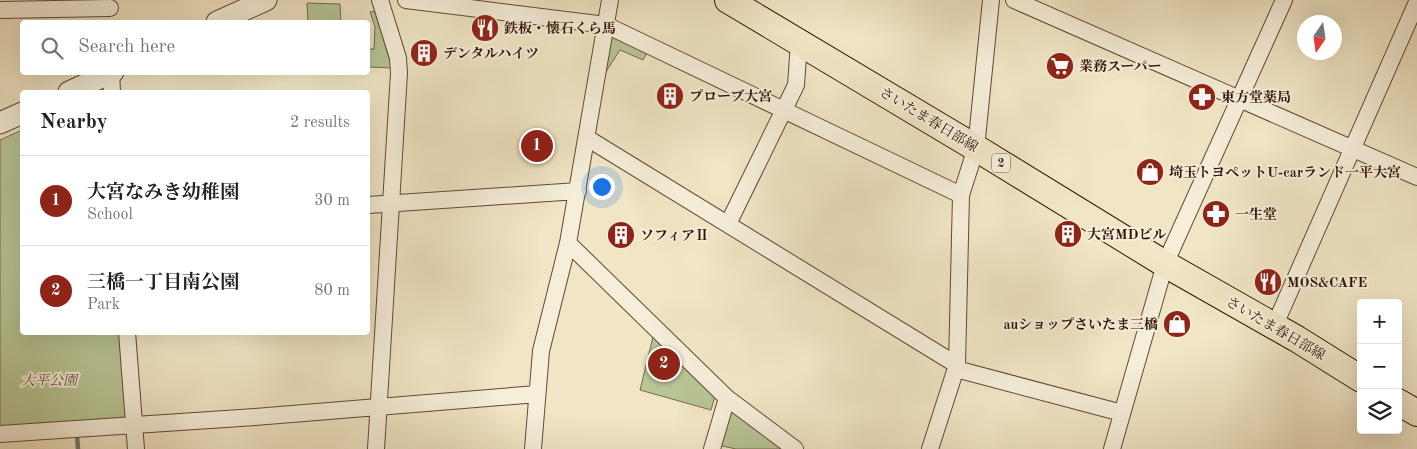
<!DOCTYPE html>
<html lang="en">
<head>
<meta charset="utf-8">
<style>
	:root { --surface:#fff; --page:#f6f6f6; --text:#202124; --muted:#757577; --line:#e0e0e0; --accent:#8f2418 }
	body { margin:0; font-family:"Old Standard TT","Noto Serif JP",serif; background:var(--page); color:var(--text) }
	.controls { position:absolute; right:15px; bottom:15px; display:grid; overflow:hidden; border-radius:5px; box-shadow:0 5px 20px #0002 }
	.controls button { width:45px; height:45px; display:grid; place-items:center; padding:0; border:0; border-bottom:1px solid var(--line); background:var(--surface); color:var(--text); font:25px sans-serif }
	.compass { position:absolute; left:1297px; top:15px; width:45px; height:45px; border-radius:50%; background:var(--surface); box-shadow:0 5px 20px #0002; rotate:193deg }
	.you { position:absolute; left:601px; top:186px; width:18px; height:18px; margin:-12px; border:4px solid #fff; border-radius:50%; background:#1a73e8; box-shadow:0 0 0 8px #1a73e833 }
	.badge { display:grid; place-items:center; width:32px; height:32px; border-radius:50%; background:var(--accent); color:#fff; font-size:16px; font-weight:700 }
	.pin { position:absolute; translate:-50% -50%; border:2px solid #fff; box-shadow:0 1px 5px #0006 }
	.list { margin:0; padding:0; list-style:none }
	h2 { display:flex; justify-content:space-between; align-items:center; height:65px; margin:0; padding:0 20px; font-size:21px }
	h2 small { font-size:16px; font-weight:400; color:var(--muted) }
	.list li { display:grid; grid-template-columns:32px 1fr auto; gap:15px; align-items:center; box-sizing:border-box; height:90px; padding:0 20px; border-top:1px solid var(--line) }
	.list b { display:block; font-size:19px; white-space:nowrap }
	.list p { margin:0; font-size:16px; white-space:nowrap; color:var(--muted) }
	.list em { font-size:16px; font-style:normal; color:var(--muted) }
	.icon { flex:none; width:28px; height:28px; fill:none; stroke:currentColor; stroke-width:2; stroke-linecap:round; stroke-linejoin:round }
	.map { position:relative; flex:none; width:1417px; height:449px; overflow:hidden }
	.search { position:absolute; background:var(--surface); box-shadow:0 5px 20px #0002; left:20px; top:20px; width:350px; height:55px; display:flex; align-items:center; gap:12px; box-sizing:border-box; padding:0 18px; border-radius:5px; color:var(--muted); font-size:19px }
	.panel { position:absolute; background:var(--surface); box-shadow:0 5px 20px #0002; left:20px; top:90px; width:350px; height:245px; border-radius:5px }
	.map>svg:first-child { display:block }
	.green { fill:#b8c595; stroke:#746c4e }
	.lines { fill:none; stroke-linecap:round; stroke-linejoin:round }
	.stream { stroke:#717972; stroke-width:4.5 }
	.minor-casing { stroke:#614836; stroke-width:18 }
	.tertiary-casing { stroke:#614836; stroke-width:23 }
	.primary-casing { stroke:#311307; stroke-width:28 }
	.minor { stroke:#f5eed9; stroke-width:16 }
	.tertiary { stroke:#f5eed9; stroke-width:21 }
	.primary { stroke:#f0e5c4; stroke-width:26 }
	.labels { text-anchor:middle; stroke-width:4; stroke-linejoin:round; paint-order:stroke }
	.shield { fill:#f5eed9; stroke:#6c5546; stroke-width:1 }
	.shield-label { font-size:12px; font-weight:bold; fill:#311307 }
	.poi-label { font-size:14px; font-weight:bold; fill:#311307; stroke:#f5eed9; text-anchor:start }
	.street-label { font-size:14px; fill:#311307; stroke:#f5eed9 }
	.park-label { font-size:14px; font-style:italic; fill:#605139; stroke:#f5eed9 }
</style>
</head>
<body>
<div class="map">
<svg width="1417" height="449" viewBox="0 0 1417 449">
	<rect width="100%" height="100%" fill="#f0e5c4"/>
	<filter id="stains"><feTurbulence type="fractalNoise" baseFrequency=".004" numOctaves="4"/><feColorMatrix values="0 0 0 0 .2 0 0 0 0 .09 0 0 0 0 .02 0 0 0 .5 -.17"/></filter>
	<radialGradient id="worn" r=".72"><stop offset=".6" stop-color="#630" stop-opacity="0"/><stop offset="1" stop-color="#630" stop-opacity=".3"/></radialGradient>
	<!-- green -->
	<path class="green" d="M307 3 340 4 341 22H308Z
		M376 11 392 68 368 67V49H374L375 27 370 12Z
		M610 31 649 49 643 60 620 50 600 81Z
		M22 130V332L121 333 128 422 0 430V140Z
		M653 337 715 396 711 410 640 390Z
		M729 406 788 449H736L718 445Z"/>
	<g class="lines">
		<!-- stream -->
		<path class="stream" d="M77 435 78 449"/>
		<defs>
			<path id="minor" d="M406 0 606 25 961 195
				M1014 0 1417 177
				M0 10 110 8
				M111 72 112 92
				M587 138 957 365
				M368 205 578 191
				M728 224 796 85 799 42
				M568 243 727 398 795 449
				M1274 327 1417 2
				M127 332 136 449
				M956 369 1122 413
				M0 434 255 417 537 394
				M376 449 399 73 398 58 380 0
				M533 449 541 351 568 243 610 0
				M712 449 727 398
				M930 449 957 365 961 195 976 148 991 0
				M1112 449 1165 264 1284 0"/>
			<path id="tertiary" d="M217 22 266 0
				M69 92 113 72
				M0 123 22 113"/>
			<path id="primary" d="M728 0 976 148 1165 264 1297 339 1361 379
				M1398 402 1417 413"/>
		</defs>
		<!-- minor casing -->
		<use href="#minor" class="minor-casing"/>
		<!-- tertiary casing -->
		<use href="#tertiary" class="tertiary-casing"/>
		<!-- primary casing -->
		<use href="#primary" class="primary-casing"/>
		<!-- minor -->
		<use href="#minor" class="minor"/>
		<!-- tertiary -->
		<use href="#tertiary" class="tertiary"/>
		<!-- primary -->
		<use href="#primary" class="primary"/>
	</g>
	<!-- icons -->
	<defs>
		<symbol id="restaurant-disc" viewBox="-11 -11 22 22"><circle r="9.5" fill="#8f2418" stroke="#f5eed9"/><path d="M-5-6h1v4h1v-4h1v4h1v-4h1v5L-1.5 .5V6h-2V.5L-5-1ZM5-6V6H3V1.5H1.5Q1.5-4 5-6Z" fill="#fff"/></symbol>
		<symbol id="building-disc" viewBox="-11 -11 22 22"><circle r="9.5" fill="#8f2418" stroke="#f5eed9"/><path d="M-4-6H4V6H1V3H-1V6H-4ZM-2.5-4.3h1.7v1.8h-1.7ZM.8-4.3h1.7v1.8H.8ZM-2.5-1h1.7V.8h-1.7ZM.8-1h1.7V.8H.8Z" fill="#fff"/></symbol>
		<symbol id="supermarket-disc" viewBox="-11 -11 22 22"><circle r="9.5" fill="#8f2418" stroke="#f5eed9"/><path d="M-6-5.5h2.5l.6 2H6L4.5 2H-2.5L-4.4-4H-6ZM-1.5 3.2a1.3 1.3 0 1 0 .1 0ZM3 3.2a1.3 1.3 0 1 0 .1 0Z" fill="#fff"/></symbol>
		<symbol id="pharmacy-disc" viewBox="-11 -11 22 22"><circle r="9.5" fill="#8f2418" stroke="#f5eed9"/><path d="M-2-6h4v4h4v4h-4v4h-4v-4h-4v-4h4Z" fill="#fff"/></symbol>
		<symbol id="shop-disc" viewBox="-11 -11 22 22"><circle r="9.5" fill="#8f2418" stroke="#f5eed9"/><path d="M-5-2.5h2.3a2.7 3.5 0 0 1 5.4 0H5L5.5 6h-11ZM-1.5-2.5h3a1.5 2.3 0 0 0-3 0Z" fill="#fff"/></symbol>
	</defs>
	<g fill-rule="evenodd">
		<use href="#restaurant-disc" x="469" y="12" width="32" height="32"/>
		<use href="#building-disc" x="408" y="37" width="32" height="32"/>
		<use href="#supermarket-disc" x="1044" y="50" width="32" height="32"/>
		<use href="#building-disc" x="654" y="80" width="32" height="32"/>
		<use href="#pharmacy-disc" x="1186" y="81" width="32" height="32"/>
		<use href="#shop-disc" x="1134" y="156" width="32" height="32"/>
		<use href="#pharmacy-disc" x="1200" y="198" width="32" height="32"/>
		<use href="#building-disc" x="1052" y="218" width="32" height="32"/>
		<use href="#building-disc" x="605" y="219" width="32" height="32"/>
		<use href="#restaurant-disc" x="1252" y="266" width="32" height="32"/>
		<use href="#shop-disc" x="1161" y="308" width="32" height="32"/>
	</g>
	<g class="labels">
		<!-- shield labels -->
		<rect class="shield" x="992" y="153.5" width="18" height="19" rx="4"/>
		<g class="shield-label">
			<text x="1001" y="167">2</text>
		</g>
		<!-- poi labels -->
		<g class="poi-label">
			<text x="504" y="33">鉄板・懐石くら馬</text>
			<text x="443" y="58">デンタルハイツ</text>
			<text x="1079" y="71">業務スーパー</text>
			<text x="689" y="101">プローブ大宮</text>
			<text x="1221" y="102">東方堂薬局</text>
			<text x="1169" y="177">埼玉トヨペットU-carランド一平大宮</text>
			<text x="1235" y="219">一生堂</text>
			<text x="1087" y="239">大宮MDビル</text>
			<text x="640" y="240">ソフィアⅡ</text>
			<text x="1287" y="287">MOS&amp;CAFE</text>
			<text x="1158" y="329" text-anchor="end">auショップさいたま三橋</text>
		</g>
		<!-- street labels -->
		<g class="street-label">
			<text transform="translate(929 119) rotate(31)" y="5">さいたま春日部線</text>
			<text transform="translate(1276 328) rotate(30)" y="5">さいたま春日部線</text>
		</g>
		<!-- park labels -->
		<g class="park-label">
			<text x="49" y="385">大平公園</text>
		</g>
	</g>
	<rect width="100%" height="100%" filter="url(#stains)"/>
	<rect width="100%" height="100%" fill="url(#worn)"/>
</svg>
<div class="controls">
<button>+</button>
<button>−</button>
<button><svg class="icon" aria-label="layers" viewBox="0 0 24 24"><path d="M12 4l9 5-9 5-9-5zM3 14l9 5 9-5"/></svg></button>
</div>
<svg class="compass" viewBox="-18 -18 36 36"><path d="M0-13l5 13h-10z" fill="#e53935"/><path d="M0 13l5-13h-10z" fill="#757577"/></svg>
<div class="you"></div>
<div class="pin badge" style="left:537px;top:146px">1</div>
<div class="pin badge" style="left:664px;top:364px">2</div>
<div class="search"><svg class="icon" aria-label="search" viewBox="0 0 24 24"><circle cx="10" cy="10" r="6"/><path d="M15 15l6 6"/></svg>Search here</div>
<section class="panel">
<h2>Nearby<small>2 results</small></h2>
<ul class="list">
<li><span class="badge">1</span><div><b>大宮なみき幼稚園</b><p>School</p></div><em>30 m</em></li>
<li><span class="badge">2</span><div><b>三橋一丁目南公園</b><p>Park</p></div><em>80 m</em></li>
</ul>
</section>
</div>
</body>
</html>
